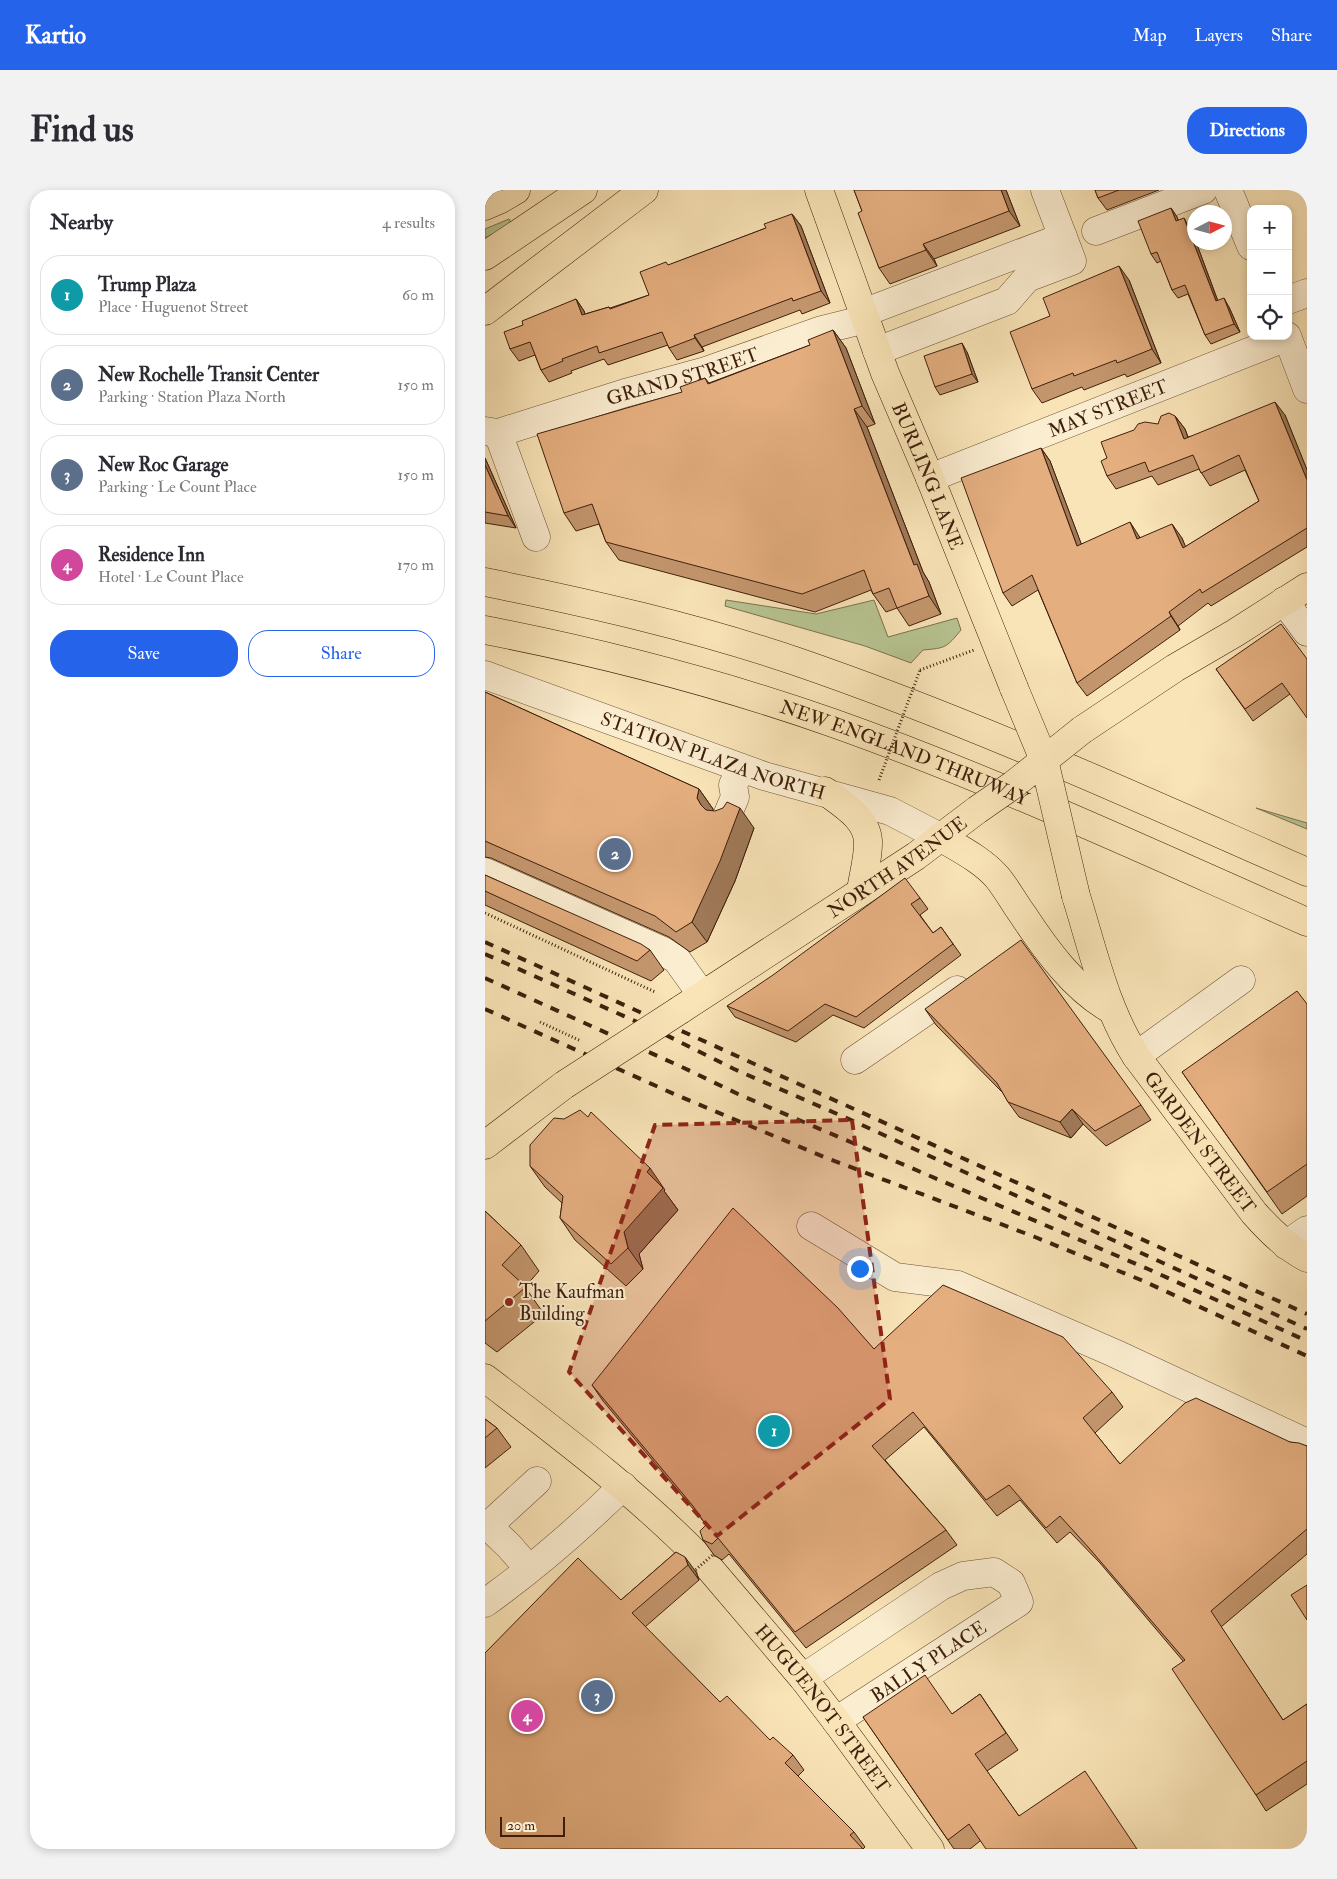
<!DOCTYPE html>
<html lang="en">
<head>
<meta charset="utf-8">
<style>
	:root { --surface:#fff; --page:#f2f2f3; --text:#2b2b33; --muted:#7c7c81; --line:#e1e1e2; --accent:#2563eb }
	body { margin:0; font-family:"IM FELL Double Pica",serif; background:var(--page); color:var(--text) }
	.controls { position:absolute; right:15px; top:15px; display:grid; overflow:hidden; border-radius:10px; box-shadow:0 2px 8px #0003 }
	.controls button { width:45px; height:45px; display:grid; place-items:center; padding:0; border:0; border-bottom:1px solid var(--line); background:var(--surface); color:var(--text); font:25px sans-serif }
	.compass { position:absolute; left:702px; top:15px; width:45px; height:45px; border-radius:50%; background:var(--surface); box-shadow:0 2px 8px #0003; rotate:84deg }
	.scale { position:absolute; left:15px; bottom:12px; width:65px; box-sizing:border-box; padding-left:5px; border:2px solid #3f1f0c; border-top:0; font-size:14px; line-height:18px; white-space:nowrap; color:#3f1f0c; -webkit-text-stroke:4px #fbedd0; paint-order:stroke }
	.you { position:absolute; left:374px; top:1078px; width:18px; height:18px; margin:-12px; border:4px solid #fff; border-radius:50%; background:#1a73e8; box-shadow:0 0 0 8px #1a73e833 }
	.badge { display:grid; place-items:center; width:32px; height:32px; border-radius:50%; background:var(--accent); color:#fff; font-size:16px; font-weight:700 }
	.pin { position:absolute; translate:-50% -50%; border:2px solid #fff; box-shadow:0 1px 5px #0006 }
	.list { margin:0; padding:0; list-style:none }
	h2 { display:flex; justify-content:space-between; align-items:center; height:65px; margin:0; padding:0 20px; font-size:21px }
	h2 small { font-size:16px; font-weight:400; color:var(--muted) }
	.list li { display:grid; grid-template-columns:32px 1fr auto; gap:15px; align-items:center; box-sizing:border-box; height:80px; margin:0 10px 10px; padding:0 10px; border:1px solid var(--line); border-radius:20px }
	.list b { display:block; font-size:19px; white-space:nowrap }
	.list p { margin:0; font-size:16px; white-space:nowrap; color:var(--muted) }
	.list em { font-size:16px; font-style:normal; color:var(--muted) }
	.actions { display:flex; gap:10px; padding:15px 20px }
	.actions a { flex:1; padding:11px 0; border:1px solid var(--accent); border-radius:20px; text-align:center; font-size:18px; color:var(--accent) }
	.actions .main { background:var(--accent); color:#fff }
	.icon { flex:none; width:28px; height:28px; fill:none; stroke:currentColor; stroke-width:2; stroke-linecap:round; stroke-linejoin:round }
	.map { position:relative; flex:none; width:822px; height:1659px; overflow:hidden; border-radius:20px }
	header { display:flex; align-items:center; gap:30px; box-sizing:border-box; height:70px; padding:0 25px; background:var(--accent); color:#fff }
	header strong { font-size:24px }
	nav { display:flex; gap:28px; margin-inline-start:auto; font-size:18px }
	.intro { display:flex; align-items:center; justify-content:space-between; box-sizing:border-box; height:120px; padding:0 30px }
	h1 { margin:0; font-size:35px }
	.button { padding:12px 22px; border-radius:20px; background:var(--accent); color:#fff; font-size:18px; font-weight:700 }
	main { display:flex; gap:30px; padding:0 30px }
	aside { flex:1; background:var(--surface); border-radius:20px; box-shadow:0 2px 8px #0003 }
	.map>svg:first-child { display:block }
	.green { fill:#b8c593; stroke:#7c7250 }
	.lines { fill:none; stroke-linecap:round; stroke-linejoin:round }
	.minor-casing { stroke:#6e5037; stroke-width:29 }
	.major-casing { stroke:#3f1f0c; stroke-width:29 }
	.highway-casing { stroke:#3f1f0c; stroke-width:29 }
	.path { stroke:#3f1f0c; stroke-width:3; stroke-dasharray:1 2.5; stroke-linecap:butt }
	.minor { stroke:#fbedd0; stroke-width:28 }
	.major { stroke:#f9e4b7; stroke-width:28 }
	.highway { stroke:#f9e4b7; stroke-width:28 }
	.rail { stroke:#3f1f0c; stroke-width:4; stroke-dasharray:9 9; stroke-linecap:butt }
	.major-bridge-casing { stroke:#3f1f0c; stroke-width:29; stroke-linecap:butt }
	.path-bridge { stroke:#3f1f0c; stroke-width:3; stroke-dasharray:1 2.5; stroke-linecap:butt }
	.major-bridge { stroke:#f9e4b7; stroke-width:28 }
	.wall { fill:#c4966d; stroke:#3f1f0c }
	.shaded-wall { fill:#a07a59; stroke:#3f1f0c }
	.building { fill:#e4ae7f; stroke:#3f1f0c }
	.marked { fill:#8f2418; fill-opacity:0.2; stroke:#8f2418; stroke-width:4; stroke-dasharray:10 6; stroke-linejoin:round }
	.poi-dot { fill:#8f2418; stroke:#fbedd0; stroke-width:2 }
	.labels { text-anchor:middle; stroke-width:4; stroke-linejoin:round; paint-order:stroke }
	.street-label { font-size:19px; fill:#3f1f0c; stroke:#fbedd0 }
	.poi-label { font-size:19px; fill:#3f1f0c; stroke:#fbedd0; text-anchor:start }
</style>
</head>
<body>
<header>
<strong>Kartio</strong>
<nav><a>Map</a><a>Layers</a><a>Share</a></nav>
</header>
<div class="intro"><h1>Find us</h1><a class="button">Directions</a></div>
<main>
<aside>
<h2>Nearby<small>4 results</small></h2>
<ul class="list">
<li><span class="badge" style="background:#0f9aa8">1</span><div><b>Trump Plaza</b><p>Place · Huguenot Street</p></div><em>60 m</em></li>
<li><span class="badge" style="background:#5c6f8a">2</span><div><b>New Rochelle Transit Center</b><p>Parking · Station Plaza North</p></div><em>150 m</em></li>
<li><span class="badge" style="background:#5c6f8a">3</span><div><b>New Roc Garage</b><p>Parking · Le Count Place</p></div><em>150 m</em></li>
<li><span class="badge" style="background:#d1479c">4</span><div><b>Residence Inn</b><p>Hotel · Le Count Place</p></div><em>170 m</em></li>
</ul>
<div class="actions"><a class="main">Save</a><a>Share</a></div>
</aside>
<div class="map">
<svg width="822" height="1659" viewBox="0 0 822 1659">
	<rect width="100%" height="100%" fill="#f9e4b7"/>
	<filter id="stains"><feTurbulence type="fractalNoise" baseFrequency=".004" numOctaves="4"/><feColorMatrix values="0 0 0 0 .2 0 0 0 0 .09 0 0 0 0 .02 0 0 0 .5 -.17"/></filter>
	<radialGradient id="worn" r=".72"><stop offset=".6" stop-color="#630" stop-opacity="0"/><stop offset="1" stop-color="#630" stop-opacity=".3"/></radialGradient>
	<!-- green -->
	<path class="green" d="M24 29 27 34 0 48V39Z
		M241 410 331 424 389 410 403 447 472 428 476 440C461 458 461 458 438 460L426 473 380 456 240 416Z
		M771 618 822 633V639Z"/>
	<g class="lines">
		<defs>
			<g id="minor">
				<path d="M743 0 766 56"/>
				<path d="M611 41 718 0"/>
				<path d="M803 110 822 103"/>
				<path d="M378 123 578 47"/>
				<path d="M802 146 822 199"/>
				<path d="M392 161 522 111 542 88 587 71 560 0"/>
				<path id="s1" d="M0 241 13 243 140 203 221 181 337 140 381 129"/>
				<path d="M13 243 51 347"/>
				<path id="s2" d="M445 288 802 147"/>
				<path d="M799 411 822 442"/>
				<path id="s3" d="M0 485 279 586 405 621 455 647"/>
				<path d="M242 626 250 607 248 595 256 578"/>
				<path d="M0 682 178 761 192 770 217 805"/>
				<path d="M651 866 756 790"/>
				<path d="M370 870 472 800"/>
				<path d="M326 1036 410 1087 473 1095 629 1163 822 1253"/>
				<path d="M801 1055 822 1040"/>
				<path d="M44 1379 24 1356 3 1336 52 1291"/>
				<path d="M0 1413C49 1378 95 1338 138 1296"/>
				<path d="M318 1488 456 1396 478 1386 509 1382 526 1393 534 1412 351 1531"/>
			</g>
			<g id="major">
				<path id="s4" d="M334 0 400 183 445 288 529 498"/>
				<path d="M0 16 14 10 31 0"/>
				<path d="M0 121 159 0"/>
				<path d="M597 540 690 478 750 443 822 397"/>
				<path d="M340 601C357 614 384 629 383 654 383 669 378 686 376 701"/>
				<path d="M455 647C475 659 497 670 512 687 522 699 529 713 538 725 561 760 590 800 627 820"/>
				<path id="s5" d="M591 706C608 760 620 818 651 866L769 1023C785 1041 801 1057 822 1068"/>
				<path id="s6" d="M195 820 431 666 492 620"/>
				<path d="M0 955 79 895"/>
				<path d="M0 1188C74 1245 148 1300 214 1367"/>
				<path id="s7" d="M226 1380 318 1488 351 1531 445 1659"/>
			</g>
			<g id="highway">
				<path d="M0 66 98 0"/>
				<path d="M0 392C104 413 210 437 310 471 485 531 653 608 822 682"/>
				<path id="s8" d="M0 440C118 463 234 493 348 533 509 590 665 663 822 732"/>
			</g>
		</defs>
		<!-- minor casing -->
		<use href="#minor" class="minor-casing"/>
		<!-- major casing -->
		<use href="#major" class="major-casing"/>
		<!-- highway casing -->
		<use href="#highway" class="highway-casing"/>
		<!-- path -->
		<path class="path" d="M435 480 489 460
			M0 723 170 802
			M55 832 96 851"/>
		<!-- minor -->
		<use href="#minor" class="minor"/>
		<!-- major -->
		<use href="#major" class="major"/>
		<!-- highway -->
		<use href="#highway" class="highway"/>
		<!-- rail -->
		<path class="rail" d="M0 752 822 1124
			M0 764 179 844 249 879 366 930 822 1139
			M0 788 199 878 253 904 663 1079 822 1151
			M0 819 189 904 339 967 550 1047 656 1090 822 1166"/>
		<defs>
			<path id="major-bridge" d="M529 498 559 570 591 706
				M492 620 528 595 597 540
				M79 895 195 820"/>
		</defs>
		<!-- major-bridge casing -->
		<use href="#major-bridge" class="major-bridge-casing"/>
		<!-- path-bridge -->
		<path class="path-bridge" d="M394 590 435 480
			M208 1382 231 1362"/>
		<!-- major-bridge -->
		<use href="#major-bridge" class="major-bridge"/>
	</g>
	<!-- wall -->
	<path class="wall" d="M369 0H521L535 36 449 69 452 76 405 94 394 78 377 21Z
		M610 0H674L622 20 613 8Z
		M686 18 692 27 693 30 704 37 710 50V52H711L733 111 744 117 755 142 726 154 720 145 703 104 693 108 687 100 676 71 672 73 666 64Z
		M307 24 316 36 345 113 317 124 315 120 217 157 219 161 192 170 184 158 183 155 123 175 119 169 86 181 87 183 64 192 56 180 50 165 34 171 25 159 38 135 91 109 99 121 100 124 124 117 125 118 164 105 184 75 281 38Z
		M644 90 676 173 642 187 640 184 599 200 597 197 557 213 547 199 565 126Z
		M348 140 361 158 390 234 382 237 438 382 444 392 456 424 424 436 412 418 401 422 388 404 386 400 330 422 134 370 121 352 114 334 91 341 79 323 197 202 220 188 224 193 325 155Z
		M482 162 493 192 455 205 450 197Z
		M800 225 822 280V357L726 416 723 413 693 436 695 440 602 506 592 493 553 400 527 416 518 403 556 258 565 271 596 354 654 346 655 348H697L700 357 774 311 760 280 725 296 714 279 673 295 667 286 631 299 622 286V268L673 234 690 226 700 239 703 247Z
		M0 268 31 338 0 333Z
		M822 469 805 504 768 531 731 479Z
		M0 502 214 599 228 619V621L269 638 250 691 222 752 205 762 184 747 6 668 0 667Z
		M0 685 165 760 179 780 166 791 0 715Z
		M435 708 443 719 435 725 448 743 456 737 476 765 379 838 348 825 311 852 250 827 242 816Z
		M822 814V1006L797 1024 697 882Z
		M440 819 656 915 666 930 621 956 598 934 586 948 534 927 523 912 518 903 451 835Z
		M45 976 180 1000 179 1001 193 1020 154 1064 158 1079 141 1096 90 1050 75 1028 77 1013 60 997Z
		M0 1021 36 1055 54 1081 40 1097 59 1124 12 1162 0 1153Z
		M389 1159 627 1202 638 1217 610 1243 635 1274 805 1252 822 1256V1364L736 1437 798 1530 822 1514V1594L781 1621 771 1605 698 1471 615 1373 585 1342 572 1353 535 1310 512 1326 439 1237 400 1270 461 1340 472 1355 321 1458 244 1364 237 1370 229 1365 218 1350 221 1335 219 1332 118 1211 107 1195Z
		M0 1229 12 1238 26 1257 0 1278Z
		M191 1362 211 1382 214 1390 160 1437 235 1512 285 1550 308 1565 319 1580 313 1586 369 1642 380 1657 378 1659H0L136 1410Z
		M495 1504 533 1560 502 1581 534 1626 612 1598 495 1651 485 1659H469L378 1527 467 1524Z"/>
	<!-- shaded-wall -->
	<path class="shaded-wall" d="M516 0H521L535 36 524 21Z
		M686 18 692 27 697 39 691 31Z
		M307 24 316 36 345 113 336 101Z
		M699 28 704 37 710 50V52H711L736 120 731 111Z
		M438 54 449 69 452 76 441 60Z
		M634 76 644 90 676 173 667 159Z
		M739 108 744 117 755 142 749 134Z
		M91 109 99 121 105 138 97 125Z
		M348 140 361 158 390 234 377 216Z
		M209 145 217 157 219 161 210 148Z
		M477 153 482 162 493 192 487 184Z
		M790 212 800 225 822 280V290Z
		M369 219 382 237 438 382 444 392 456 424 444 406 429 375Z
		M690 226 700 239 708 262 699 249Z
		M556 258 565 271 602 369 592 356Z
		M0 268 31 338 23 326 0 275Z
		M645 332 654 346 661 362 652 349Z
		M687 334 697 348 707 372 698 358Z
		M684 422 693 436 695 440 686 426Z
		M214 599 228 619 227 628 216 615 212 608Z
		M255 618 269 638 250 691 222 752 207 732Z
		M587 919 598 934 586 948 575 932Z
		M165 978 180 1000 179 1001 193 1020 154 1064 158 1079 143 1058 139 1042 162 982Z
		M200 1367 211 1382 214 1390 203 1375Z"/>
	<!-- building -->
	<path class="building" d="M369 0H516L524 21 438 54 441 60 394 78 373 23 377 21Z
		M610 0H634L613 8Z
		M686 18 691 31 699 28 731 111 739 108 749 134 720 145 700 95 687 100 672 62 666 64 653 31Z
		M307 24 336 101 308 111 307 108 209 145 210 148 184 158 177 142 114 163 112 156 77 169 78 171 56 180 45 152 25 159 19 142 38 135 37 131 91 109 97 125 124 117 125 119 164 105 155 82 181 72 183 75 281 38 279 34Z
		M634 76 667 159 632 173 631 170 589 186 588 183 547 199 525 142 565 126 558 108Z
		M348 140 377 216 369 219 429 375 432 374 444 406 412 418 404 398 388 404 379 380 317 404 121 352 107 314 79 323 52 244 197 202 195 197 220 188 223 194 325 155 323 150Z
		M477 153 487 184 450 197 439 166Z
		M790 212 822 290V338L717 403 715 399 684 422 686 426 592 493 547 385 518 403 476 288 556 258 592 356 645 332 652 349 687 334 698 358 774 311 754 265 716 283 708 265 664 282 660 272 622 286 616 271 622 268 616 252 649 240 653 234 660 232 673 234 676 226 684 223 690 226 699 249Z
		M0 275 23 326 0 322Z
		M796 434 822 469V528L797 493 760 519 731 479Z
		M0 502 214 599 212 608 216 615 221 620 230 621 238 618 242 612 255 618 235 671 207 732 191 742 170 726 0 651Z
		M0 685 156 754 165 760 152 771 0 701Z
		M420 688 435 708 426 714 448 743 456 737 468 754 371 827 340 814 303 841 242 816 288 785Z
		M536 750 656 915 610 941 587 919 575 932 523 912 512 893 440 819Z
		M812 801 822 814V974L782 1002 697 882Z
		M95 920 103 927 106 922 165 978 162 982 178 998 139 1042 143 1058 126 1074 75 1028 78 1006 45 976V955L69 928 79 929Z
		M248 1018 353 1118 389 1159 458 1095 578 1147 627 1202 598 1228 635 1274 700 1213 711 1208 805 1252 814 1253 822 1256V1339L726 1421 798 1530 822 1514V1571L771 1605 687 1479 700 1470 604 1358 575 1326 561 1338 524 1295 501 1310 428 1222 387 1256 461 1340 310 1442 233 1348 227 1354 218 1350 215 1341 221 1335 208 1316 107 1195Z
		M0 1021 36 1055 17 1075 41 1097 0 1131Z
		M0 1229 12 1238 0 1248Z
		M191 1362 200 1367 203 1375 147 1423 235 1512 242 1506 285 1550 288 1547 308 1565 300 1573 369 1642 365 1645 378 1659H0V1463L93 1368 136 1410Z
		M822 1395V1430L806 1405Z
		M440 1485 467 1524 495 1504 521 1543 490 1564 534 1626 600 1581 652 1659H501L484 1634 463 1650 378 1527Z"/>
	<!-- marked area -->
	<path class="marked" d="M367 930 405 1209 232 1346 84 1182 170 935Z"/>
	<!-- markers -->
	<circle class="poi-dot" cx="24" cy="1112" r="5"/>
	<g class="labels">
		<!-- street labels -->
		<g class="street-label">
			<text dy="7" stroke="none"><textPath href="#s1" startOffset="206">GRAND STREET</textPath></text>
			<text dy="7" stroke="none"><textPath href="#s2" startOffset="191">MAY STREET</textPath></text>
			<text dy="7" stroke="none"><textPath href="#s4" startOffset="306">BURLING LANE</textPath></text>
			<text dy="7" stroke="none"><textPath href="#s8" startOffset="438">NEW ENGLAND THRUWAY</textPath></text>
			<text dy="7" stroke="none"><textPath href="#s3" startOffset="242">STATION PLAZA NORTH</textPath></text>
			<text dy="7" stroke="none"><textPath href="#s6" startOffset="260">NORTH AVENUE</textPath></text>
			<text dy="7" stroke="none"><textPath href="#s5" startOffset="279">GARDEN STREET</textPath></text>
			<text transform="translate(443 1471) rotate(-33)" y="7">BALLY PLACE</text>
			<text dy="7" stroke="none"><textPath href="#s7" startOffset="178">HUGUENOT STREET</textPath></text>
		</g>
		<!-- poi labels -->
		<g class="poi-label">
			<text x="34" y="1108">The Kaufman<tspan x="34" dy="22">Building</tspan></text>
		</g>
	</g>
	<rect width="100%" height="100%" filter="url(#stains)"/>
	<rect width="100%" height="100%" fill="url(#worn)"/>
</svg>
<div class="controls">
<button>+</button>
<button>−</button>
<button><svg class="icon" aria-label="locate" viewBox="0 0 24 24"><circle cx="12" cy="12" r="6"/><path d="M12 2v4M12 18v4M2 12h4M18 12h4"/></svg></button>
</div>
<svg class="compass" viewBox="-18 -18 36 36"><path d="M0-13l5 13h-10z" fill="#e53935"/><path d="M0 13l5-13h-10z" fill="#7c7c81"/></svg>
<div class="scale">20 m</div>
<div class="you"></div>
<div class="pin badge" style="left:289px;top:1241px;background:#0f9aa8">1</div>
<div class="pin badge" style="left:130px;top:664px;background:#5c6f8a">2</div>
<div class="pin badge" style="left:112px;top:1506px;background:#5c6f8a">3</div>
<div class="pin badge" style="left:42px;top:1526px;background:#d1479c">4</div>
</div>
</main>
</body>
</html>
